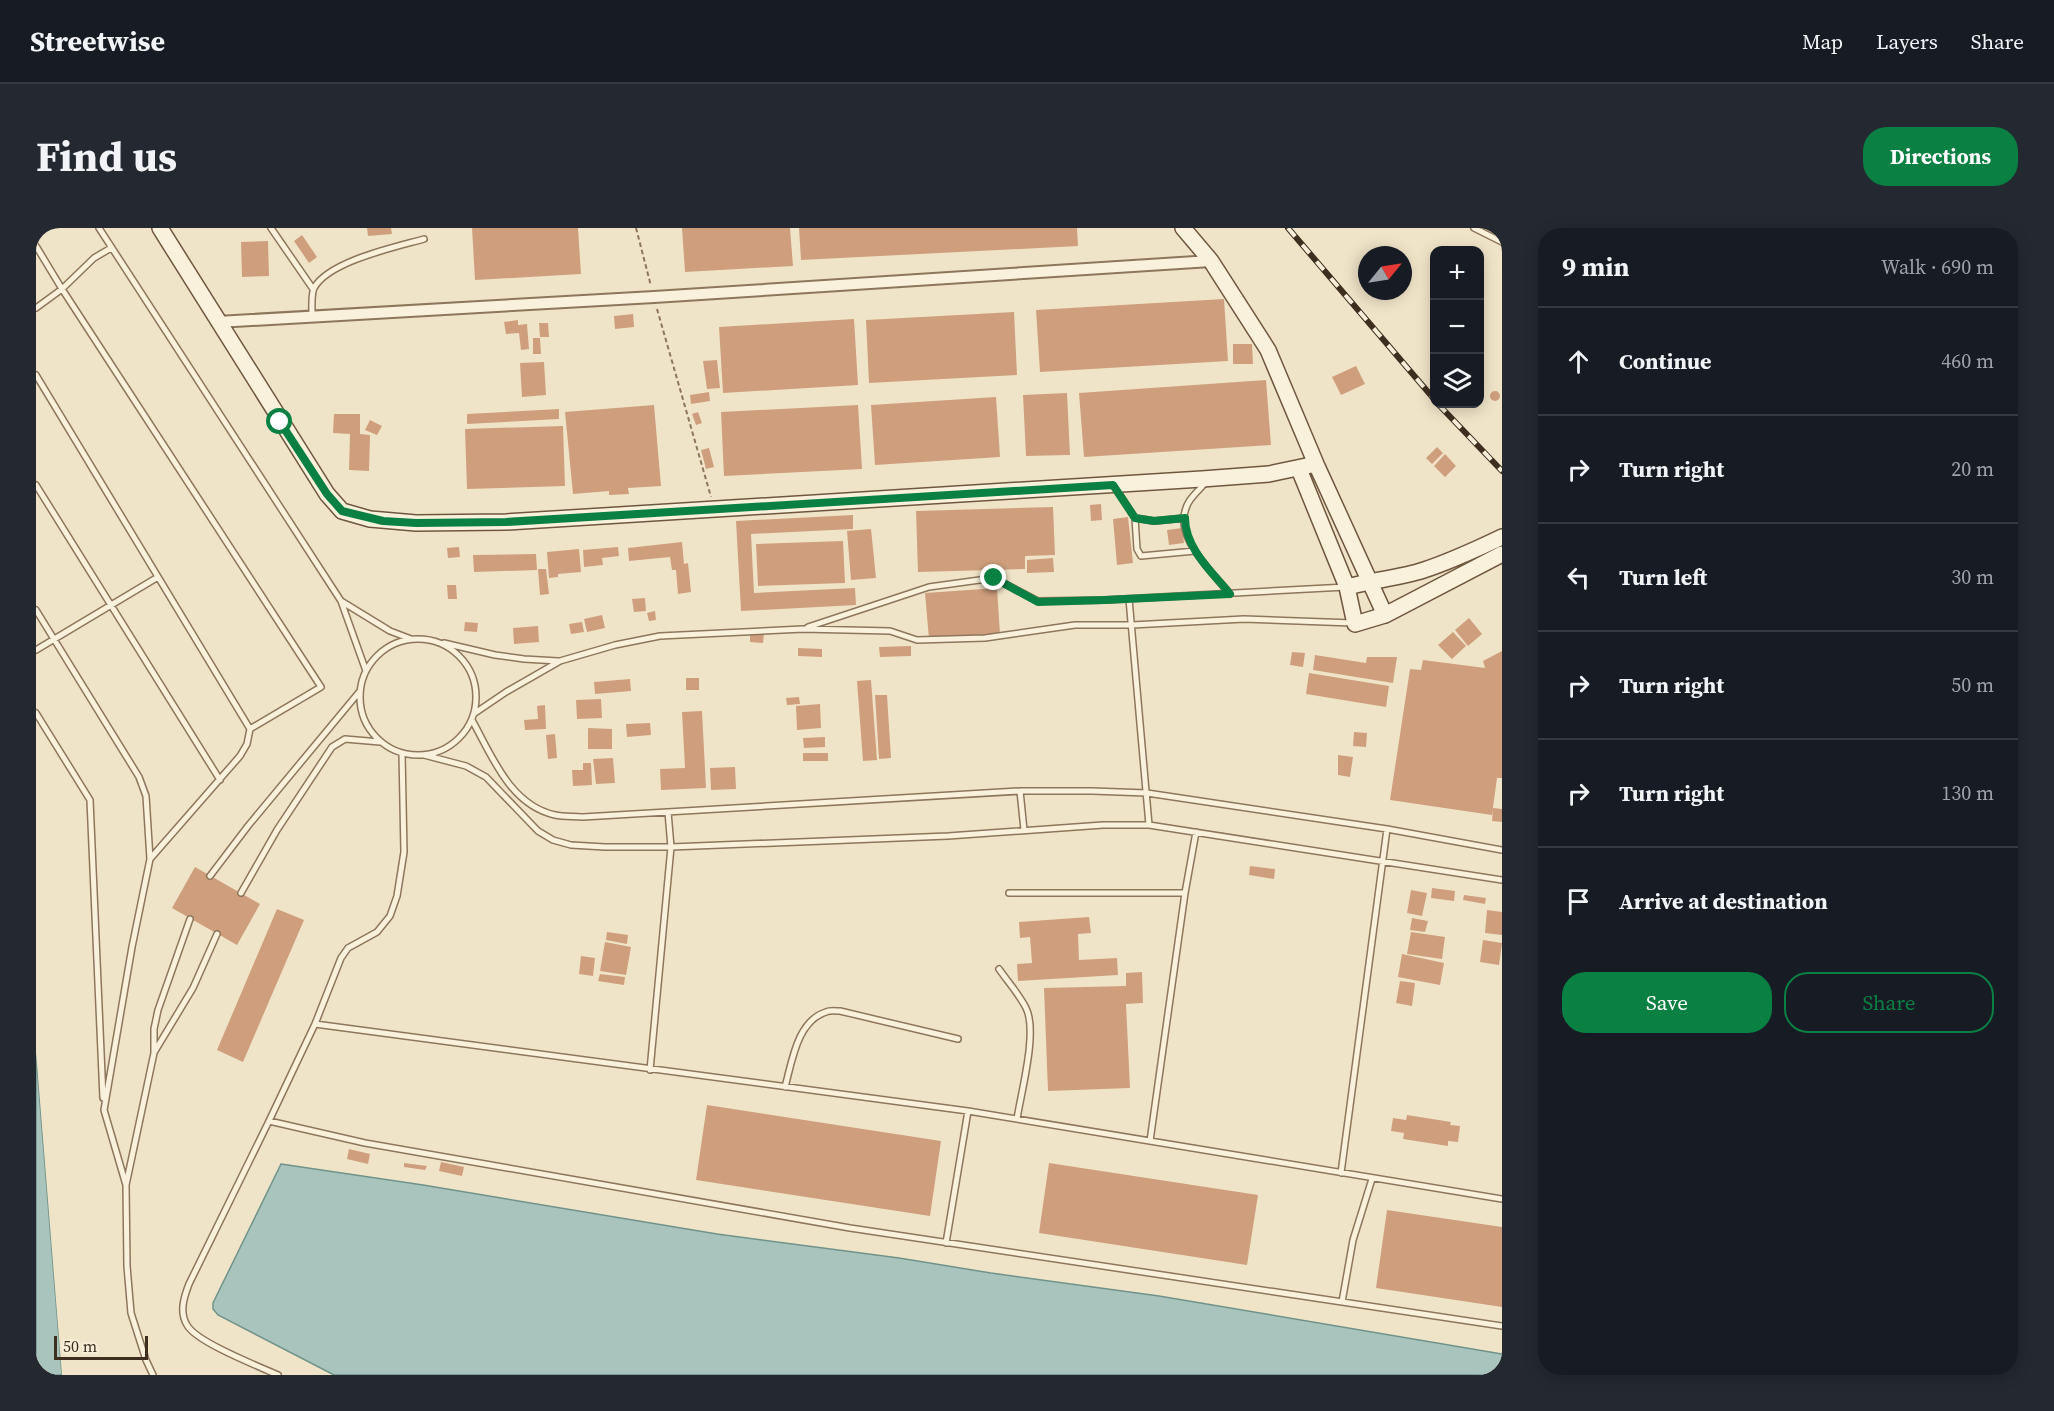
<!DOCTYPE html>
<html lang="en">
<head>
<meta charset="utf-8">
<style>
	:root { --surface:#171b24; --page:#242831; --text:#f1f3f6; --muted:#9ea1a6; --line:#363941; --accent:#0b8043 }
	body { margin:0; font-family:"Source Serif 4",serif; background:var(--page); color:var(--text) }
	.controls { position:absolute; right:18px; top:18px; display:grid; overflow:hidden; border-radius:12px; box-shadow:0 3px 15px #0003 }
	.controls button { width:54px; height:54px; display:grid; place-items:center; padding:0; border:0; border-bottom:2px solid var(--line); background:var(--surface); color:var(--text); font:30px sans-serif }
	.compass { position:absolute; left:1322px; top:18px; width:54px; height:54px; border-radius:50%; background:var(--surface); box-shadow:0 3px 15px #0003; rotate:60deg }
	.scale { position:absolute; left:18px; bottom:15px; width:94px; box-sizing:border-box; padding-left:6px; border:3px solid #3d2e20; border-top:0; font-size:16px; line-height:21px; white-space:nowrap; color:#3d2e20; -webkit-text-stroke:4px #f7eed8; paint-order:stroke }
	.stop { position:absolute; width:18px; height:18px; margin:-14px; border:4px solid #0b8043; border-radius:50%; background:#fff }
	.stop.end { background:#0b8043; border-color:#fff; box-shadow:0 2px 6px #0008 }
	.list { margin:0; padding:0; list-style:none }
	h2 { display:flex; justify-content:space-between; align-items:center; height:78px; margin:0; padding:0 24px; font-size:26px }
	h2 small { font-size:20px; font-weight:400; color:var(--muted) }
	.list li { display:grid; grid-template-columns:39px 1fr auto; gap:18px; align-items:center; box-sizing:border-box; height:108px; padding:0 24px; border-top:2px solid var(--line) }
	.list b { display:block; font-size:22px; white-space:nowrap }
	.list em { font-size:20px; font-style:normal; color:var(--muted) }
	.actions { display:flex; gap:12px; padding:18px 24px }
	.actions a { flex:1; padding:14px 0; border:2px solid var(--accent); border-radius:24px; text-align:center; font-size:21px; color:var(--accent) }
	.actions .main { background:var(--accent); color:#fff }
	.icon { flex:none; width:33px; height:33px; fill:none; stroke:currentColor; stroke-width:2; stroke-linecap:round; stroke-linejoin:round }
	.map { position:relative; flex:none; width:1466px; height:1147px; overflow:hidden; border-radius:24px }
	header { display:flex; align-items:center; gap:36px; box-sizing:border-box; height:84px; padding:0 30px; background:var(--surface); border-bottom:2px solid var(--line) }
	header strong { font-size:28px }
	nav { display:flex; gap:33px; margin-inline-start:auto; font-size:21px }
	.intro { display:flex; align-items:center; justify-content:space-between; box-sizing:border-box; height:144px; padding:0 36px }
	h1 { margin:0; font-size:42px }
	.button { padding:15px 27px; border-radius:24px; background:var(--accent); color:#fff; font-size:21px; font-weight:700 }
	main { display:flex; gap:36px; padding:0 36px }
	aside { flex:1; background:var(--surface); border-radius:24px; box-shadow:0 3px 15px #0003 }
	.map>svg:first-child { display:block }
	.water { fill:#a9c4bc; stroke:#6f938a; stroke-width:1.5 }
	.pier { fill:#f0e4c8 }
	.building { fill:#cf9f7d }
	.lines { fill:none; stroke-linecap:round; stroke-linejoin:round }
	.lane-casing { stroke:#8d765c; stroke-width:8 }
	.street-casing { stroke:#8d765c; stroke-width:14 }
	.secondary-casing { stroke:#6f573f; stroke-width:18 }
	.path { stroke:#8d765c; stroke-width:2; stroke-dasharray:4.5 3; stroke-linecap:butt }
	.lane { stroke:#faf1dc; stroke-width:5 }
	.street { stroke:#faf1dc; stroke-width:10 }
	.secondary { stroke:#faf1dc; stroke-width:15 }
	.rail-casing { stroke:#3d2e20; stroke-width:6 }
	.rail { stroke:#f7eed8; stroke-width:4; stroke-dasharray:11; stroke-linecap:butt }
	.route { stroke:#0b8043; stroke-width:8 }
</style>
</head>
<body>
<header>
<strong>Streetwise</strong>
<nav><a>Map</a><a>Layers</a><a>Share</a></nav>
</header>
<div class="intro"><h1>Find us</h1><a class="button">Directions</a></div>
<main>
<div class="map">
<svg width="1466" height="1147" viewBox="0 0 1466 1147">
	<rect width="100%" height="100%" fill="#f0e4c8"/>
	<!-- water -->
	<path class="water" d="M0 826 26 1147H0Z
		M245 936 387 957 681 1006 863 1030 955 1045 1123 1068 1466 1126V1147H298L182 1087 177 1081V1075Z"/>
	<!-- pier -->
	<path class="pier" d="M0 823 3 826 29 1147H26Z"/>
	<!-- building -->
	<path class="building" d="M331 0H355L356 6 332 8Z
		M436 0H542L545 46 439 52Z
		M646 0H754L757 38 649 44Z
		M763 0H1041L1042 18 765 32Z
		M266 7 281 29 273 35 258 13Z
		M232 13 233 48 206 49 205 14Z
		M1188 71 1192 133 1004 144 1000 82Z
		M978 84 981 147 833 155 830 92Z
		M597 86 598 99 579 101 578 88Z
		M818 91 822 157 687 165 683 99Z
		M482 92V97L491 96 493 121 485 122 483 105 470 106 468 94Z
		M503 95H512L513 109H504Z
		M497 110H504L505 126H497Z
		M1197 116H1216L1217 136H1197Z
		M681 132 684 160 671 161 667 133Z
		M508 134 510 167 486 169 484 135Z
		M1320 138 1329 156 1305 167 1296 149Z
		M1230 152 1235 217 1048 229 1043 165Z
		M1454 168a5 5 0 1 1 10 0a5 5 0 1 1-10 0Z
		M673 164 674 173 655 176 654 167Z
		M1031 165 1034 227 990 228 987 167Z
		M960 169 964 229 839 237 835 177Z
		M618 177 625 258 592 260 593 266 573 267V263L537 266 529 184Z
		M822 177 826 241 688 248 685 184Z
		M523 181V191L431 196V186Z
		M662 184 666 195 660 197 656 186Z
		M298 186H324V206L334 207 333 243 313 242 314 206 297 205Z
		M334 192 346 198 341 207 329 202Z
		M527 198 529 258 431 261 429 201Z
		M1401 219 1407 225 1396 236 1390 230Z
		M673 220 678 239 670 241 665 222Z
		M1409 226 1420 238 1409 249 1398 238Z
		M1065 276 1066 292 1055 293 1054 277Z
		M1017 279 1019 327 989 328V341L882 344 880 283Z
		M817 287V301L715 306 718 365 819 360 820 377 705 383 700 293Z
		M1092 289 1097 335 1081 337 1077 291Z
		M1146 300 1148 315 1133 317 1131 302Z
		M835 301 840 350 815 352 811 303Z
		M807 313 809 355 722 358 720 316Z
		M646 314 648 336 652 335 655 364 642 366 640 342H636L634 329 593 333 592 320Z
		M423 319 424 329 412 330 411 320Z
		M582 319 583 328 566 330 567 337 548 339 547 322Z
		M543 321 545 344 522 346V349L513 350 511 324Z
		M500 326 501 342 438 344 437 327Z
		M1017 330 1018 344 991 345V332Z
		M502 341H510L513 366 504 367Z
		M411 357H420L421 371H412Z
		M961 360 964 406 893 411 889 365Z
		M609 370 610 383 598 384 596 371Z
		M619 383 620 392 613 393 611 385Z
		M566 387 569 400 551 404 548 391Z
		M1433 390 1446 406 1432 418 1419 402Z
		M429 394 442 395 441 404 428 403Z
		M546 394 548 404 535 406 533 396Z
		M502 398 503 414 478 416 477 400Z
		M1417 404 1430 418 1416 431 1402 417Z
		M714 405H728L727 415 714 414Z
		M875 418V428L844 429 843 419Z
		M762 420 786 421V429L762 428Z
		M1466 423V550H1461L1456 587 1354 572 1374 441 1385 442 1387 432 1449 440 1447 433Z
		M1256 424 1269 425 1267 439 1254 437Z
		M1279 427 1330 435 1331 429H1361L1357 455 1277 442Z
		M1273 445 1353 458 1350 479 1270 466Z
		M650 450H663V462H650Z
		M594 451 595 463 559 466 558 454Z
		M835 452 841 532 827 533 821 453Z
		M839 467H851L855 530 843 531Z
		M763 469 764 476 751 477 750 470Z
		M565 471 566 490 541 491 540 472Z
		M784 476 785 500 761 502 760 478Z
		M509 477 510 501 489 502 488 492 502 491 501 478Z
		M666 483 670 560 625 562 624 541 649 540 646 484Z
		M614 495 615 507 591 509 590 496Z
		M552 500 576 501V521H552Z
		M1318 504 1331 505 1330 519 1317 518Z
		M519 506 521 530 512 531 510 507Z
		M789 509V519L768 520 767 510Z
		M767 525H792V533H767Z
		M1302 527 1317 529 1314 549 1302 547Z
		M577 530 579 555 560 556 557 531Z
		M547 535H555L556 557 537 558 536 542H547Z
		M699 539 700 561 675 562 674 540Z
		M1457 580 1466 581V594L1456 593Z
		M1214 638 1239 641 1238 651 1213 647Z
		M159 639 224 676 201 717 136 680Z
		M1396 660 1419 663 1418 673 1395 670Z
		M1375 662 1391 665 1386 688 1371 685Z
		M1428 667 1450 670 1449 676 1427 672Z
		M241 681 268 692 207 834 181 822Z
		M1451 682 1466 684V707L1449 705Z
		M1053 689 1055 705 1042 706 1043 732 1081 730 1082 747 982 753 981 736 996 735 994 709 984 710 983 694Z
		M1376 690 1392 693 1389 704 1374 702Z
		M571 704 592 707 591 716 570 712Z
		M1375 704 1409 709 1406 731 1371 726Z
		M1447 712 1466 715 1463 737 1444 734Z
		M569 714 595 719 590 747 564 743Z
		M1366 726 1408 735 1404 757 1362 749Z
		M545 728 559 730 557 748 543 746Z
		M1106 744 1107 775 1090 776 1094 860 1012 863 1008 760 1090 758V745Z
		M564 746 589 749 588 757 562 753Z
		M1364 753 1379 755 1376 778 1360 775Z
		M671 877 905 913 894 988 660 952Z
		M1371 887 1415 894 1414 897 1424 898 1422 914 1412 913V918L1367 911 1368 905 1355 903 1357 890 1370 892Z
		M313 921 334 926 332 936 311 931Z
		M405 934 428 939 426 948 403 943Z
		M368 935 391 938 389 942 368 939Z
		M1013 935 1222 967 1211 1037 1003 1005Z
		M1351 982 1466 999V1079L1340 1060Z"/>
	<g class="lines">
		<defs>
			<path id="lane" d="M63 0 305 373 330 443
				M235 0 277 61
				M1438 0 1466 14
				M0 18 26 61 285 459 214 501
				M0 80 26 61 58 30 75 20
				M276 88C276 80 275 67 278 60 293 33 360 19 388 11
				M0 147 214 501 211 516 204 528 114 631 96 719 68 882 90 957
				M1170 254C1165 260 1159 265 1154 272 1132 305 1175 342 1194 366
				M0 257 184 552
				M1078 258 1099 290 1118 293 1149 290
				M1099 290 1101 321 1105 328 1159 323
				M1093 371 1113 597
				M305 373 354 403 375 411
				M0 382 103 549 110 568 114 631
				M772 399 893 359 958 350 1002 373 1069 372 1310 359
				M324 469a58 58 0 1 1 116 0a58 58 0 1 1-116 0Z
				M408 415 459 427 488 431 522 433
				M0 422 122 349
				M0 485 54 572 67 870
				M439 485 470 464 524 433 579 417 624 408 767 401 854 403 881 412 949 410 1039 397H1096L1208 391 1317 395
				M436 492C456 528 474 577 519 587 528 589 538 588 547 589L984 563H1056L1111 565 1351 601 1466 622
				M388 527 430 538 450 549 502 603 517 612 535 617 569 619H635L912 608 1067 597H1113L1466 652
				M984 563 988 602
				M174 648 212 598 324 463
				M205 665 241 602 296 519 309 511 344 514
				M973 665H1149
				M963 741C972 754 983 766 990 780 1002 804 985 864 981 891
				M279 796 305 730 312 720 341 704 354 688 361 668 368 624 366 525
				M119 823 157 760 181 706
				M614 842 635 619 632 584
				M749 859C756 834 761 793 790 784 794 782 800 783 804 783L922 811
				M233 893 329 915 814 1000 1466 1098
				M1114 913 1149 665 1160 604
				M1305 945 1351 601
				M910 1015 932 883
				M1306 1074 1317 1012 1336 951
				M117 1147 110 1132 95 1085 91 1038 90 957 118 825V801L122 782 154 691
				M242 1147C222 1138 160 1114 151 1097 143 1084 148 1069 153 1056L233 893 279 796 932 883 1466 971"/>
			<path id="street" d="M181 94 618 69 1175 33"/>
			<path id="secondary" d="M124 0 291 266 306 283 334 291 380 295 470 294 1166 251 1233 246 1280 236
				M1147 0 1175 33 1232 122 1280 236 1349 387
				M1263 241 1311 359 1319 396 1349 387 1466 326
				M1311 359C1336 352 1364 350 1388 342 1415 333 1441 321 1466 309"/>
		</defs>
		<!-- lane casing -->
		<use href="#lane" class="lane-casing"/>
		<!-- street casing -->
		<use href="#street" class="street-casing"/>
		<!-- secondary casing -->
		<use href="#secondary" class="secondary-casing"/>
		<!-- path -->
		<path class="path" d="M600 0 615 58
			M621 81 675 269"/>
		<!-- lane -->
		<use href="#lane" class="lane"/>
		<!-- street -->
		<use href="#street" class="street"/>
		<!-- secondary -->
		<use href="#secondary" class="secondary"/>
		<defs>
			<path id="rail" d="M1252 0 1398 171
				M1402 176 1466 243"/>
		</defs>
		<!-- rail casing -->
		<use href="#rail" class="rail-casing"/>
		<!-- rail -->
		<use href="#rail" class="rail"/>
	</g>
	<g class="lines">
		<!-- route -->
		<path class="route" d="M244 194 291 266 306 283 347 293 380 295 470 294 1077 257 1099 290 1118 293 1149 290C1149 320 1176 344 1194 366L1069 372 1002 374 958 350"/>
	</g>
</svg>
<div class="controls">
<button>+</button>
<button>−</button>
<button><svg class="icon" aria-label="layers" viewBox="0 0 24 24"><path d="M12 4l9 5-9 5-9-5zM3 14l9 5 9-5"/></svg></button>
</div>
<svg class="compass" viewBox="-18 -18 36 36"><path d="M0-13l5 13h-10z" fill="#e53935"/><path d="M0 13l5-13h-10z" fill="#9ea1a6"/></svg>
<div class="scale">50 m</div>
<div class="stop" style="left:244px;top:194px"></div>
<div class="stop end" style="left:958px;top:350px"></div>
</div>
<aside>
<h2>9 min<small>Walk · 690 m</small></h2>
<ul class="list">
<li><svg class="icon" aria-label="ahead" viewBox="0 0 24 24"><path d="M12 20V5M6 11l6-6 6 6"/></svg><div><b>Continue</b></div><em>460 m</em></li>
<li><svg class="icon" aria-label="right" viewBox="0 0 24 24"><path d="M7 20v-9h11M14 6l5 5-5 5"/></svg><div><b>Turn right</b></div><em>20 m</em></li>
<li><svg class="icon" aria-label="left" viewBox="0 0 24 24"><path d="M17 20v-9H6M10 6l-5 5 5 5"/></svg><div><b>Turn left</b></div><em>30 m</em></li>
<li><svg class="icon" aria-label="right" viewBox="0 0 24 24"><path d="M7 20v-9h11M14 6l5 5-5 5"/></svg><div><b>Turn right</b></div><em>50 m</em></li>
<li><svg class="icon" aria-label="right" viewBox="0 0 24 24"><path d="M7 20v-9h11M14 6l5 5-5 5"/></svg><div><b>Turn right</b></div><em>130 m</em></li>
<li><svg class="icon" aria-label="arrive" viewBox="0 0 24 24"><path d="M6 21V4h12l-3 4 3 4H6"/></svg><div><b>Arrive at destination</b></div></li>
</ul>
<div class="actions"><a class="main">Save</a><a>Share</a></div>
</aside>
</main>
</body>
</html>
